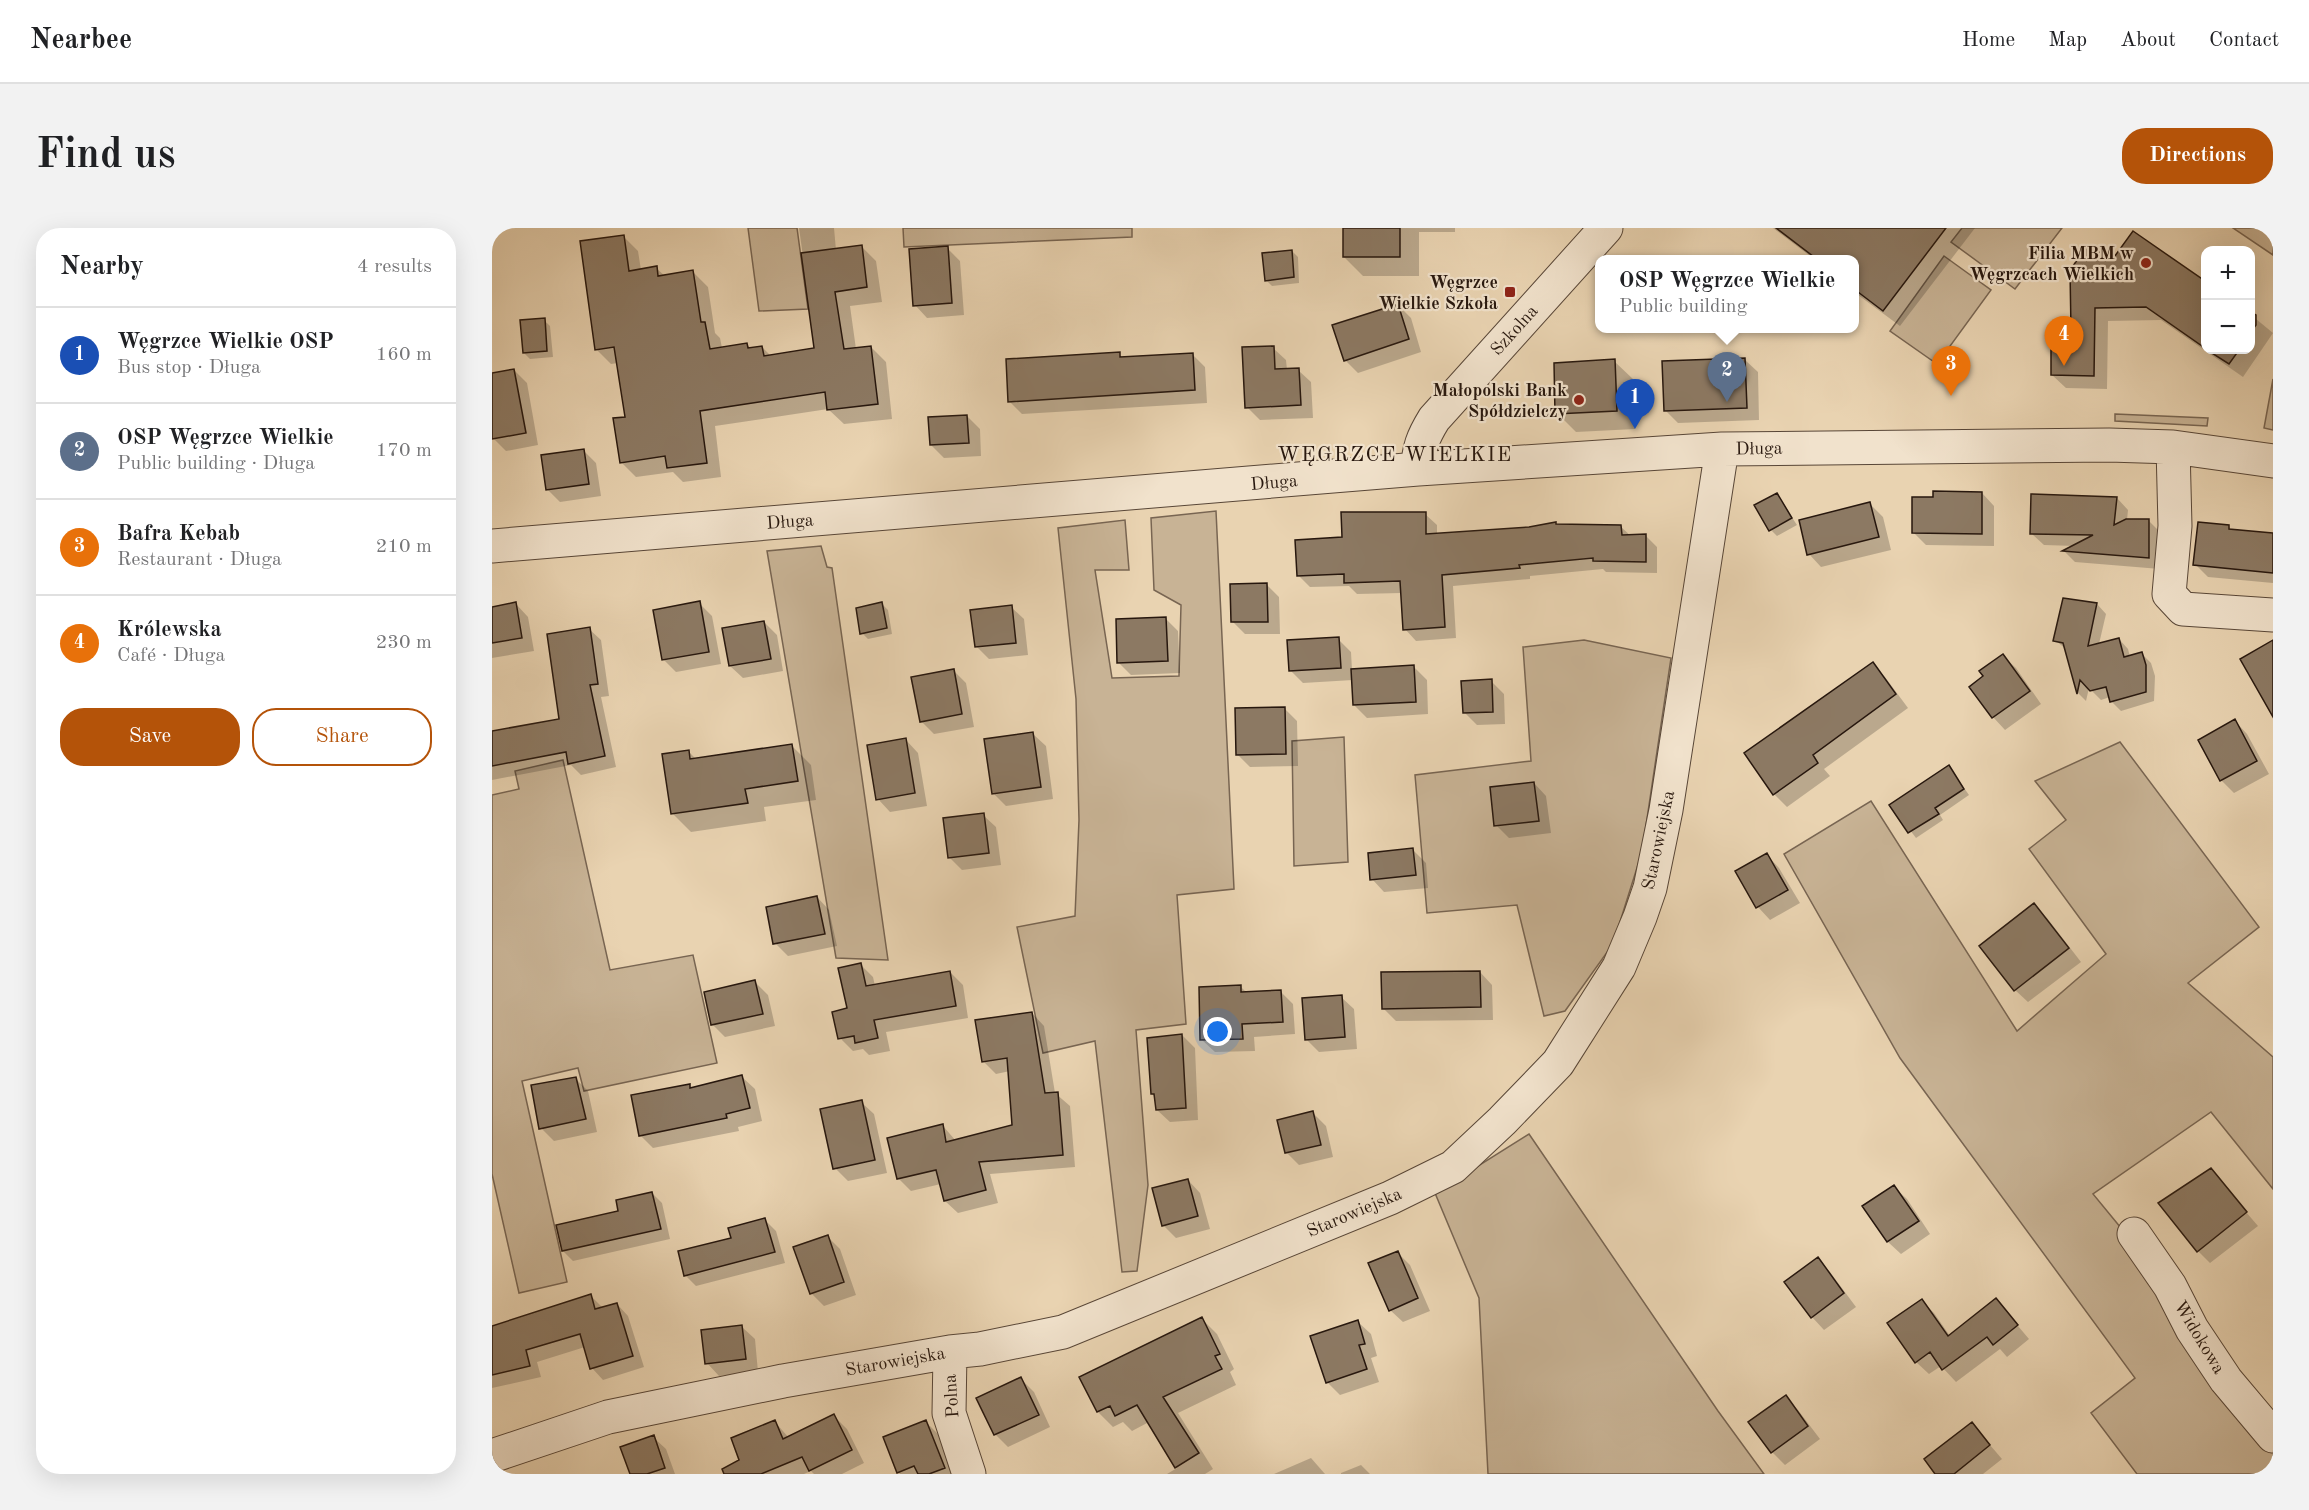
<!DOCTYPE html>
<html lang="en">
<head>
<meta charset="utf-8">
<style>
	:root { --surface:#fff; --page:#f2f2f2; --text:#202124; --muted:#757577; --line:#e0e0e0; --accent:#b45309 }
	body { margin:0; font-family:"Old Standard TT",serif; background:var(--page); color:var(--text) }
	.controls { position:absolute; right:18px; top:18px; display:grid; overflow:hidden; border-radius:12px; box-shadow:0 6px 24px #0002 }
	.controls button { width:54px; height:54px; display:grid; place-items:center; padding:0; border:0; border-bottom:2px solid var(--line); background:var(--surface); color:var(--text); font:30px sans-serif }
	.you { position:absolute; left:726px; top:804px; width:21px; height:21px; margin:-15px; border:4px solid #fff; border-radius:50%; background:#1a73e8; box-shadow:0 0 0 9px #1a73e833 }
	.badge { display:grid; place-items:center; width:39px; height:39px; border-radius:50%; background:var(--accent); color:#fff; font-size:20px; font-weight:700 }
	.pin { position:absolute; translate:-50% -50px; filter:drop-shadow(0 2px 3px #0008) }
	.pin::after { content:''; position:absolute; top:32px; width:21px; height:18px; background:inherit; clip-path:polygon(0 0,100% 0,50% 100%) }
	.popup { position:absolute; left:1103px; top:27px; width:264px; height:78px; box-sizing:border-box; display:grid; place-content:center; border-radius:12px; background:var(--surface); filter:drop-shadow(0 2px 4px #0005); font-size:20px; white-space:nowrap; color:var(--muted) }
	.popup b { font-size:22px; color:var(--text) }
	.popup::after { content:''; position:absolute; left:50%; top:100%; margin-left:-12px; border:12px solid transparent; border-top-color:var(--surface) }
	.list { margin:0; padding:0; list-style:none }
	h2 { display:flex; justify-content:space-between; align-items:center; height:78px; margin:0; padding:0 24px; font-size:26px }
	h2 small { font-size:20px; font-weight:400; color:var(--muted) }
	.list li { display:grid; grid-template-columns:39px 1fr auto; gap:18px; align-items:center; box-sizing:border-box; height:96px; padding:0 24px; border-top:2px solid var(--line) }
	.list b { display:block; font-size:22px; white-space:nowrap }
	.list p { margin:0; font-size:20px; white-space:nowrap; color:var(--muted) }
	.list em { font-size:20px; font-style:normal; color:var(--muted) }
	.actions { display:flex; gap:12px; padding:18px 24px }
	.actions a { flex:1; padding:14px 0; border:2px solid var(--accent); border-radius:24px; text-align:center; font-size:21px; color:var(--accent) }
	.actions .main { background:var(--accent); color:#fff }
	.map { position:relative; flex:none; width:1781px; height:1246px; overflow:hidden; border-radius:24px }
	header { display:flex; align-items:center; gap:36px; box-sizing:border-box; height:84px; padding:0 30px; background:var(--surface); border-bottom:2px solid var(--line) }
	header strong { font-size:28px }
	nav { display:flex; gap:33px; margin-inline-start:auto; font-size:21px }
	.intro { display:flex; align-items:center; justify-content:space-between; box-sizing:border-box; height:144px; padding:0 36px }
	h1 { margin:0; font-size:42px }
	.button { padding:15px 27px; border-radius:24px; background:var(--accent); color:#fff; font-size:21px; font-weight:700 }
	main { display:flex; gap:36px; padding:0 36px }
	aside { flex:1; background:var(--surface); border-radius:24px; box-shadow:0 6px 24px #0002 }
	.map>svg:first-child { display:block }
	.green { fill:#c8b395; stroke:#786552; stroke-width:1.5 }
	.shadow { fill:#0003 }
	.building { fill:#8c7963; stroke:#27170e; stroke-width:1.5 }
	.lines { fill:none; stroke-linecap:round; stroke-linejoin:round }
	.minor-casing { stroke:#584637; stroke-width:35 }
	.minor { stroke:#f1e2cc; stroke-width:33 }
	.poi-dot { fill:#8f2418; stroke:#f1e2cc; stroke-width:2 }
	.labels { text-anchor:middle; stroke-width:4.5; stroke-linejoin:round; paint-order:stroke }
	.poi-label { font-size:18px; font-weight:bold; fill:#27170e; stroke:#f1e2cc; text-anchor:end }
	.street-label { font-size:18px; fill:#27170e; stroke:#f1e2cc }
	.quarter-label { font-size:21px; letter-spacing:1.5px; fill:#27170e; stroke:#f1e2cc }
</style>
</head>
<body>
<header>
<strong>Nearbee</strong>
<nav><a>Home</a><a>Map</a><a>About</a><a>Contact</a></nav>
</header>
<div class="intro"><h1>Find us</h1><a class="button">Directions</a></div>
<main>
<aside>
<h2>Nearby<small>4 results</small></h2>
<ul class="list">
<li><span class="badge" style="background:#1a4fb4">1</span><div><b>Węgrzce Wielkie OSP</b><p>Bus stop · Długa</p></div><em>160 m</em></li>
<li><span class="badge" style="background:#5c6f8a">2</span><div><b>OSP Węgrzce Wielkie</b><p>Public building · Długa</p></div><em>170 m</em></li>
<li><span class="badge" style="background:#e8710a">3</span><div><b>Bafra Kebab</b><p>Restaurant · Długa</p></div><em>210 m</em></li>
<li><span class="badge" style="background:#e8710a">4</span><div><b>Królewska</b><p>Café · Długa</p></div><em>230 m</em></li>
</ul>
<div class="actions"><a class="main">Save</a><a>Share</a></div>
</aside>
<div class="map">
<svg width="1781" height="1246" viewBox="0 0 1781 1246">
	<rect width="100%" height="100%" fill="#e9d3b1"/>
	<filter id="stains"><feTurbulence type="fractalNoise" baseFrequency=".00333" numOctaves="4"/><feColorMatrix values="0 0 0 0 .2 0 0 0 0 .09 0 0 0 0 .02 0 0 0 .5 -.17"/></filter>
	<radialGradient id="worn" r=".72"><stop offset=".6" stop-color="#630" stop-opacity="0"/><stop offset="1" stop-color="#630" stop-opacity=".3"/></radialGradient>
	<!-- green -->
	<path class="green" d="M256 0H305L316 81 267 83Z
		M411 0H640V9L412 19Z
		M1470 0H1570L1523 61 1459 14Z
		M1741 0H1781V27Z
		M1452 28 1499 62 1445 136 1398 103Z
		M1781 151V202L1772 200Z
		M1623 186 1716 190 1715 198 1623 193Z
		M724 283 742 661 685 667 694 796 644 802 656 957 645 1043 630 1044 603 813 551 825 525 699 583 688 587 592 584 471 566 300 633 292 637 342H603L620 450 687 448 689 377 662 362 659 290Z
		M329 318 335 339 340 340 396 732 344 730 275 323Z
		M1092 412 1179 430 1150 624 1121 716 1073 783 1052 788 1025 677 935 685 923 547 1039 533 1031 419Z
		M852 509 856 634 802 638 800 513Z
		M1628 514 1767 699 1696 755 1781 829V961L1719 884 1601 966 1629 1000 1763 1206 1781 1225V1246H1645L1599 1185 1643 1150 1408 830 1292 626 1379 573 1525 803 1614 726 1537 621 1574 592 1543 553Z
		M71 532 118 742 201 727 225 835 92 863 86 840 30 853 75 1054 27 1065 0 946V567L27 561 23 543Z
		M1037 906 1226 1183 1272 1246H996L987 1070 943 965Z"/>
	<!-- shadow -->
	<path class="shadow" d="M307 0H342L344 22 369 18 384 33 390 74 358 78 364 121 379 119 394 134 400 191 352 196 336 181 223 198 229 249 191 254 181 244 144 249 129 234 134 190 126 135 119 136 104 121 131 8 146 23 149 42 164 40 173 48 201 44 216 59 223 105 228 110 230 120 255 116 259 121 270 119 279 128 324 121Z
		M852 0H963V4H927V48H871L852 29Z
		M1281 0H1483L1408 98 1362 64V32H1316L1318 28Z
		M1641 5 1714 55V122H1758V86L1781 105 1751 149 1669 92 1616 93 1615 161 1574 160 1560 147 1580 104 1620 34Z
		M455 20 468 33 472 87 435 90 423 77Z
		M800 23 806 29 807 55 780 58 774 52Z
		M906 77 919 90 929 124 866 145 853 132Z
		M52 92 58 98 61 129 38 131 32 125Z
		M781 120 794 132 795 142H806L819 154 821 190 768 192 755 179Z
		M627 126 631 130 700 126 713 139 715 175 530 186 517 173Z
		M1253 132 1266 144 1267 192 1186 195 1173 182Z
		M1122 133 1142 152 1143 201 1084 204 1065 185Z
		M22 142 35 155 46 217 14 223 1 210 0 146Z
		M475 188 488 201 489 228 452 230 439 217Z
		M92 223 104 235 109 268 68 274 55 261Z
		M1490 265 1502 278V318L1434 317 1421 304 1442 271Z
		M1285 267 1305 297 1285 308 1279 302 1264 278Z
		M1625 270 1636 282 1635 292 1657 293 1668 304V341L1583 334 1572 323 1583 318 1552 317 1540 306Z
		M1378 276 1391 289 1399 322 1329 339 1317 326Z
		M933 286 945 297V307L1065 297 1129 299 1139 308H1154L1165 319V345L1114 344 1111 341 1038 348V351L961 358 964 410 924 413 913 401 910 365 865 366 857 358 818 359 807 348 852 311Z
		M1737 299 1741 303 1781 307V355L1716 349 1703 336Z
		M774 356 787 369 788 406H753L741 394Z
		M1572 372 1605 376 1614 386 1607 416 1627 411 1636 421 1638 429 1650 426 1659 435 1663 448 1662 473 1629 483 1619 473 1618 469 1609 472 1597 460 1594 473 1586 465 1575 422 1563 412Z
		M207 375 220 388 229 436 184 444 171 431Z
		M24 376 36 389 42 423 0 430V380Z
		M390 376 396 382 400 406 376 411 370 405Z
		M519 379 532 391 536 427 497 431 484 418Z
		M673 390 686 403 688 445 639 447 627 435Z
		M272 394 285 407 291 443 251 450 238 438Z
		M97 401 109 412 117 468 109 469 124 539 89 547 79 537 0 552V505L68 492Z
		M846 411 859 424 860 442 922 439 935 452 936 486 875 490 862 477 861 452 811 455 798 442Z
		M1511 428 1524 440 1549 476 1513 502 1501 489 1493 449Z
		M1380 436 1393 449 1416 480 1332 541 1338 548 1295 579 1282 566Z
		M462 443 474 455 482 499 442 506 429 493Z
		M999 453 1012 466 1013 496 985 497 972 484Z
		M792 480 805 493 806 538 758 539 745 526Z
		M1743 493 1755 506 1777 546 1742 565 1729 552Z
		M541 506 554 518 561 571 514 578 501 565Z
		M414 512 426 525 435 578 398 584 386 571Z
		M300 518 319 537 324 572 272 579 274 593 199 604 180 585 196 523 205 532Z
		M1457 539 1477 567 1448 587 1451 592 1424 610 1399 577Z
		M1042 555 1054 568 1059 605 1017 610 1004 597Z
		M491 587 504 599 509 637 470 642 457 629Z
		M921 622 934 635 936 660 892 664 880 651Z
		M1275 627 1287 640 1308 675 1278 692 1266 679 1245 644Z
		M325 669 337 682 345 718 296 728 283 715Z
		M1542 677 1555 690 1589 734 1536 774 1523 762 1489 718Z
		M368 736 381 749 383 758 458 744 471 757 476 790 394 804 398 823 377 827 371 821 361 823 348 810Z
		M988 744 1000 757 1001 792 904 793 891 780Z
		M263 754 276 767 283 798 233 809 220 796Z
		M749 759 755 765 788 763 801 776 803 806 762 809 763 823 723 824 710 812Z
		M849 769 862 781 865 821 827 824 815 812Z
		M540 785 552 798 563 865 578 878 583 939 498 946 506 975 466 985 453 973 449 956 419 963 406 950 451 898 464 913 522 898 518 843 504 846 491 833Z
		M690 807 703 820 706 892 678 894 665 882 664 869 660 866Z
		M250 849 263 861 270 893 246 899 247 903 161 920 148 907 197 858 200 861Z
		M83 850 96 863 105 904 62 913 49 900Z
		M369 874 382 886 395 945 356 953 343 940Z
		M821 885 834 898 841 929 807 937 794 924Z
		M1718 942 1766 998 1718 1035 1706 1023Z
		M696 952 708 965 718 1001 684 1010 671 997Z
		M1402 959 1415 971 1438 1006 1409 1026 1396 1014 1372 978Z
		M160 965 170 975 178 1011 81 1033 71 1023Z
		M273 992 284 1003 293 1035 204 1058 193 1047 241 1011Z
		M335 1008 348 1021 364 1067 332 1078 319 1065Z
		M906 1025 918 1037 938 1083 911 1094 898 1082Z
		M1326 1031 1338 1044 1364 1079 1332 1102 1320 1089Z
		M99 1068 111 1080 125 1076 136 1088 152 1139 111 1152 100 1140 93 1119 45 1134 49 1149 0 1160V1105Z
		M1504 1072 1537 1111 1515 1129 1508 1121 1464 1154 1449 1138 1437 1146 1424 1134 1430 1073 1442 1085 1458 1108Z
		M710 1091 725 1106 742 1141 738 1144 744 1157 686 1185 721 1241 713 1246H675L685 1240 657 1194 640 1203 631 1194 621 1199 606 1184 589 1149Z
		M866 1094 879 1106 885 1128 879 1130 887 1154 848 1167 835 1154Z
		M250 1099 263 1111 266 1144 227 1148 215 1135Z
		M529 1151 542 1164 558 1199 516 1219 503 1206Z
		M1293 1169 1306 1182 1328 1211 1293 1237 1280 1224Z
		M342 1188 355 1201 372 1235 350 1246H322L319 1243 312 1246H234L249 1233 283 1194 297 1210Z
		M434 1194 447 1207 462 1246H408L406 1244Z
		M1480 1196 1510 1231 1491 1246H1445Z
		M161 1209 174 1221 183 1246H139Z
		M819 1230 833 1246H782Z
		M869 1237 878 1246H849V1245Z"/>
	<!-- building -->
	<path class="building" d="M851 0H908V29H851Z
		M1284 0H1454L1391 83 1362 61V32H1326Z
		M1641 3 1713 53V120L1654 79 1603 80 1602 148 1559 147V102H1579L1578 42 1596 17 1620 32Z
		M132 7 137 43 165 38 166 48 201 42 209 94H213L218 121 255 115 256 120 270 118 272 128 322 120 309 25 370 17 375 59 343 64 352 121 379 118 386 176 335 182 333 164 208 183 215 235 175 240 173 228 128 235 121 190 133 189 122 119 103 122 88 13Z
		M456 18 460 75 421 78 417 21Z
		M800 22 802 49 773 53 770 25Z
		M906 76 917 111 852 133 840 97Z
		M1758 84 1764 87V97L1758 105Z
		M53 90 55 123 31 125 28 92Z
		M782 118 783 141 807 140 809 177 753 180 750 119Z
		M1715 122H1747L1737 136Z
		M628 124V129L701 125 703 162 516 174 514 131Z
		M1253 130 1255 180 1172 183 1170 133Z
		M1123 131 1125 183 1063 186 1062 135Z
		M22 141 34 205 0 211V145Z
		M475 187 477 215 438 217 436 189Z
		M92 221 97 256 54 262 49 227Z
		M1441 263 1490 264V306L1420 305V269H1441Z
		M1285 265 1300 290 1277 303 1262 277Z
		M1539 266 1625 269 1622 297 1634 291H1657V330L1570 323 1601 307 1538 306Z
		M1378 274 1387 309 1315 327 1307 292Z
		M849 284H934V306L1037 299 1064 294V296L1129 297 1130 307 1154 306V334L1101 333V330L1027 337 1028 340 950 347 953 399 911 402 908 353 852 355V346L805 348 803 312 850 309Z
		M1706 294 1737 297V301L1781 305V345L1701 337Z
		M775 355 776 394H739L738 356Z
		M1571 370 1605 375 1596 418 1627 410 1632 429 1650 424 1654 437V464L1618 474 1614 459 1598 463 1588 452 1585 466 1571 415 1561 413Z
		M208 373 217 424 170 432 161 382Z
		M24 374 30 410 0 415V379Z
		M390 374 395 400 368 406 364 380Z
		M520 377 524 415 483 419 478 382Z
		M674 389 676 433 625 435 624 391Z
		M272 393 279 431 237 438 230 400Z
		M98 399 106 456 98 457 113 528 76 536 74 524 0 538V503L67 491 55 406Z
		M847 409 849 440 797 443 795 412Z
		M1781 412V489L1748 431Z
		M1511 426 1538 463 1500 490 1477 459 1491 448 1487 443Z
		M1381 434 1404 466 1321 527 1326 535 1281 567 1252 525Z
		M922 437 924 474 861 477 859 441Z
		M462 441 470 486 428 494 419 449Z
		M1000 451 1001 484 971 485 969 453Z
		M793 479 794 526 744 527 743 480Z
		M1743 491 1765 533 1728 553 1706 512Z
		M541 504 549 559 500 566 492 511Z
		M414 510 423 565 384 572 375 517Z
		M300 516 306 553 253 561 256 575 179 586 170 526 197 522 198 531Z
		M1457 537 1472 561 1443 580 1447 586 1416 605 1397 577Z
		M1042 554 1047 593 1002 598 998 559Z
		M492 585 497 625 456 630 451 590Z
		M921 620 924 647 878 652 876 625Z
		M1275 625 1296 662 1264 680 1243 643Z
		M325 668 333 706 281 716 274 679Z
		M1542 675 1577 720 1522 763 1487 718Z
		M369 735 374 758 458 743 464 778 382 792 386 810 363 815 362 808 346 811 340 784 355 780 346 740Z
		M988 743 989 779 890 781 889 744Z
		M263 752 271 786 219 797 212 764Z
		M749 757V764L789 762 791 794 750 796 751 811 708 812 707 759Z
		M850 767 853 809 813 812 810 770Z
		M540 784 553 865 566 864 571 927 487 934 494 962 452 973 444 942 405 951 395 910 451 896 454 914 520 897 515 830 490 834 483 792Z
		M690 806 694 880 664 882 662 866H659L655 810Z
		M250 847 258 880 234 886 235 890 147 908 139 867 198 856V860Z
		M84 849 94 891 47 901 39 857Z
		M370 872 383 932 341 941 328 881Z
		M821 883 829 917 793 925 785 892Z
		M1719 940 1755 984 1705 1024 1666 975Z
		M696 951 706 988 670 998 660 960Z
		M1402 957 1427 993 1395 1014 1370 978Z
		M160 964 169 1001 70 1023 64 997 126 983 124 972Z
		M273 990 283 1024 192 1048 186 1023 239 1010 236 1000Z
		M336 1007 352 1054 318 1066 301 1019Z
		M906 1023 926 1070 897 1083 876 1035Z
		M1326 1029 1352 1065 1319 1090 1292 1054Z
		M99 1066 103 1081 125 1075 141 1128 98 1141 88 1106 34 1122 38 1138 0 1147V1098Z
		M1504 1070 1526 1097 1501 1117 1495 1109 1450 1142 1438 1124 1423 1135 1395 1095 1430 1071 1456 1108Z
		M710 1089 728 1126 723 1128 730 1141 671 1169 707 1225 683 1240 645 1177 623 1188 618 1178 605 1184 587 1149Z
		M866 1092 873 1116 867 1117 875 1141 834 1155 818 1108Z
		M250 1097 254 1131 213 1136 209 1102Z
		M529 1149 547 1187 502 1207 484 1170Z
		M1294 1167 1316 1198 1279 1225 1256 1194Z
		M342 1186 360 1222 317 1243 310 1229 269 1246H232L230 1241 247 1232 239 1210 283 1192 291 1211Z
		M434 1192 453 1240 437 1246H426L422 1238 405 1245 391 1209Z
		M1480 1194 1498 1217 1462 1246H1443L1432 1231Z
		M162 1207 173 1240 155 1246H138L128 1219Z"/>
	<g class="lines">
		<defs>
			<path id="minor" d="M1681 219 1683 298 1677 366 1691 381 1781 387
				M926 241C926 221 931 209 942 191L1114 0
				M0 318 926 241 1230 221 1617 217 1681 219 1781 233
				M1642 1006 1678 1058 1700 1101 1734 1152 1781 1208
				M458 1124 457 1185 477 1246
				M0 1228 116 1189 291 1153 458 1124 488 1121 571 1104 898 970 961 939 1010 893 1066 835 1127 739 1148 689 1158 660 1174 582 1230 221"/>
		</defs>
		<!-- minor casing -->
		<use href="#minor" class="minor-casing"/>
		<!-- minor -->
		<use href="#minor" class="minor"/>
	</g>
	<!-- markers -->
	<g class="poi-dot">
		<circle cx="1654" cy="35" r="6"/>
		<rect x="1012" y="58" width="12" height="12" rx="3"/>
		<circle cx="1087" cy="172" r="6"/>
	</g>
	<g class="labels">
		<!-- poi labels -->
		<g class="poi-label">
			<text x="1642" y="31">Filia MBM w<tspan x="1642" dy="21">Węgrzcach Wielkich</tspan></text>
			<text x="1006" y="60">Węgrzce<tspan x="1006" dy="21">Wielkie Szkoła</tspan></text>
			<text x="1075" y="168">Małopolski Bank<tspan x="1075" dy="21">Spółdzielczy</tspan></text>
		</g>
		<!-- street labels -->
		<g class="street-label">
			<text transform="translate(1022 102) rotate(-48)" y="6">Szkolna</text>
			<text transform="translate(1267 220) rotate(-1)" y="6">Długa</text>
			<text transform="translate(782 254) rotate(-5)" y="6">Długa</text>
			<text transform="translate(298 293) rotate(-4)" y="6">Długa</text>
			<text transform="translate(1166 612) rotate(-78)" y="6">Starowiejska</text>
			<text transform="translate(862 984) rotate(-23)" y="6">Starowiejska</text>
			<text transform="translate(1708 1109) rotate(59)" y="6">Widokowa</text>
			<text transform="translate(403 1133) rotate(-10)" y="6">Starowiejska</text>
			<text transform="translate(459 1168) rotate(-94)" y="6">Polna</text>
		</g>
		<!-- quarter labels -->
		<g class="quarter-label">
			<text x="903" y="233">WĘGRZCE WIELKIE</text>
		</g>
	</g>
	<rect width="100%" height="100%" filter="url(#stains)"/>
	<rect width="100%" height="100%" fill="url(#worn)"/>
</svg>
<div class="controls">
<button>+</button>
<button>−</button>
</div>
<div class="you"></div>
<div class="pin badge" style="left:1143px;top:201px;background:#1a4fb4">1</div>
<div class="pin badge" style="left:1235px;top:174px;background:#5c6f8a">2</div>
<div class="popup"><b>OSP Węgrzce Wielkie</b>Public building</div>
<div class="pin badge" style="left:1459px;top:168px;background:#e8710a">3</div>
<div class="pin badge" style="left:1572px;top:138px;background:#e8710a">4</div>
</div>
</main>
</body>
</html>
